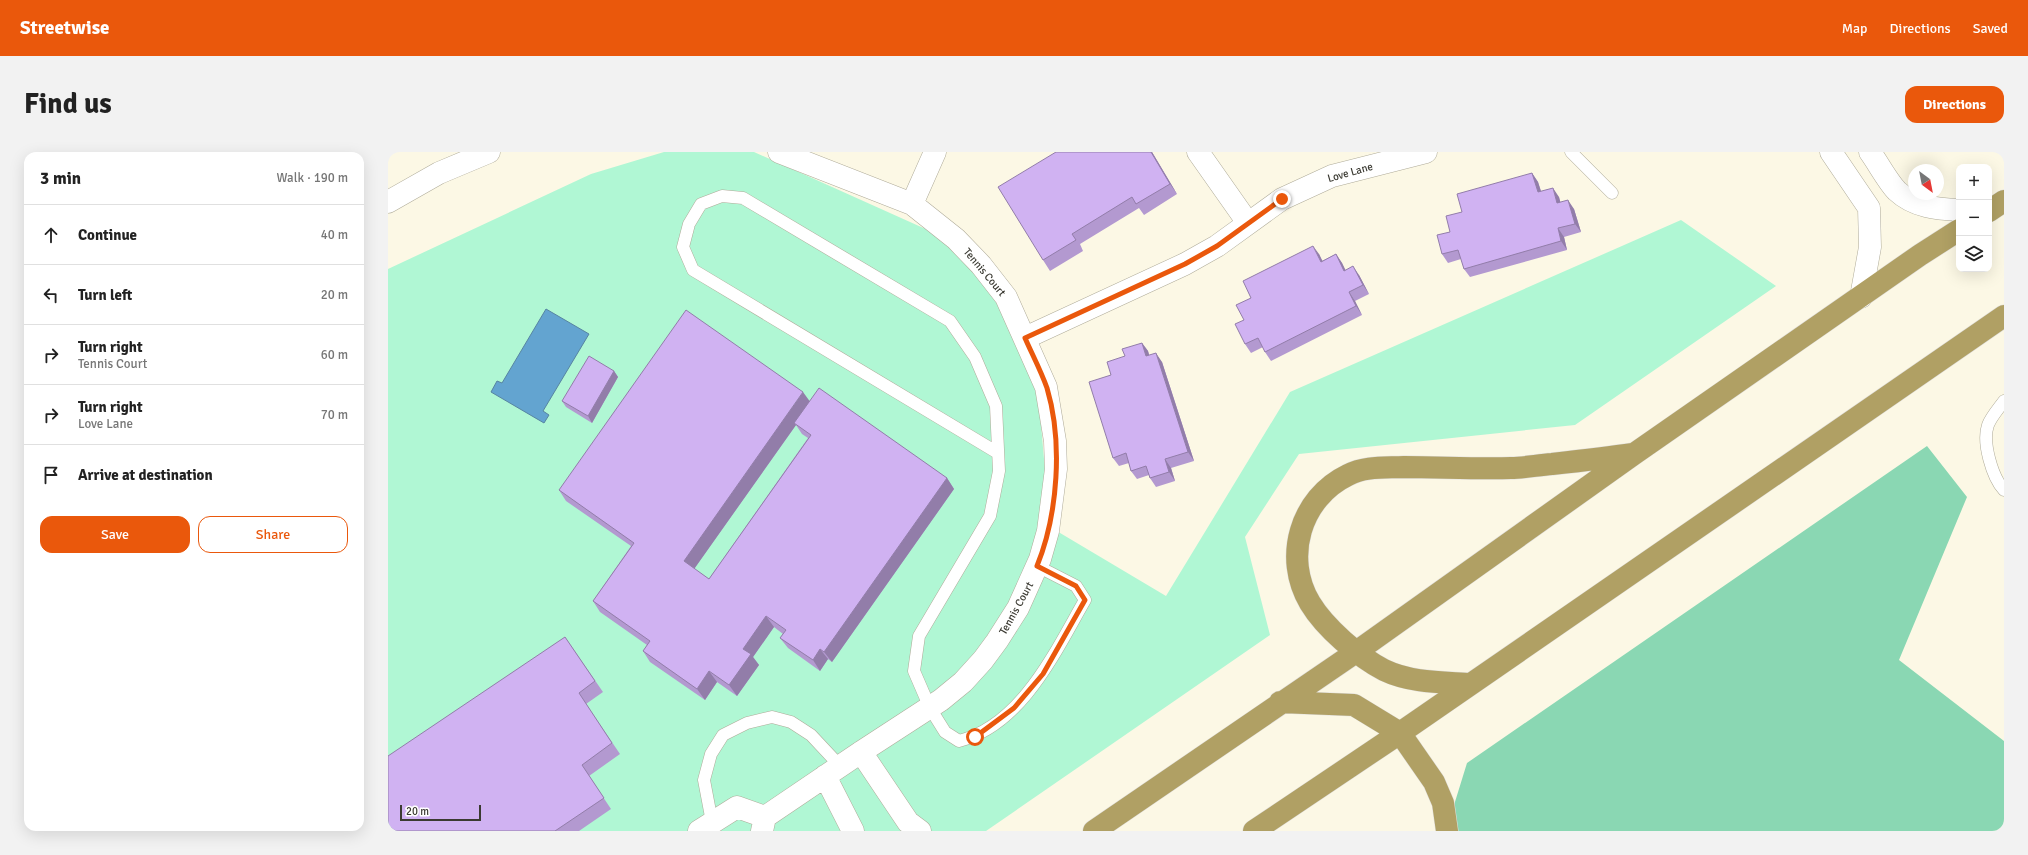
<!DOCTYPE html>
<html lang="en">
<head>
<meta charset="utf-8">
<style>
	:root { --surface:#fff; --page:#f2f2f2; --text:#222; --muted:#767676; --line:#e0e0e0; --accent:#ea580c }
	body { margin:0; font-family:Signika,sans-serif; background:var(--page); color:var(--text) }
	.controls { position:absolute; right:12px; top:12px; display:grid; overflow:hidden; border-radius:8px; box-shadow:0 4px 16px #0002 }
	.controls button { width:36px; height:36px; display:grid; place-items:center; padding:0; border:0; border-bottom:1px solid var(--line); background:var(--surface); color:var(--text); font:20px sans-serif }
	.compass { position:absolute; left:1520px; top:12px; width:36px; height:36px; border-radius:50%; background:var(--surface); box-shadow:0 4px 16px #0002; rotate:148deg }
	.scale { position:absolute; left:12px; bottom:10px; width:81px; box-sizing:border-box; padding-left:4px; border:2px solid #3b3a32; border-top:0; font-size:11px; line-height:14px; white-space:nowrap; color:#3b3a32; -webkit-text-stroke:3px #fff; paint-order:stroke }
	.stop { position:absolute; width:12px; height:12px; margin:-9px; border:3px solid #ea580c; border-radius:50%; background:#fff }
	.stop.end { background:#ea580c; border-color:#fff; box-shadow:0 1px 4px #0008 }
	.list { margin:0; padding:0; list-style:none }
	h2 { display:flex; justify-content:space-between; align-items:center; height:52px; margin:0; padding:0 16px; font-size:17px }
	h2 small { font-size:13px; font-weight:400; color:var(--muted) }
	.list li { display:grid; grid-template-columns:26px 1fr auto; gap:12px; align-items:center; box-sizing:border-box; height:60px; padding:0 16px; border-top:1px solid var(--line) }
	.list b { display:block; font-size:15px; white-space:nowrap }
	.list p { margin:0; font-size:13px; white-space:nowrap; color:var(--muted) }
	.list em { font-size:13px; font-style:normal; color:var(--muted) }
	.actions { display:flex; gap:8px; padding:12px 16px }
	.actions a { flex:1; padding:9px 0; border:1px solid var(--accent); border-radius:12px; text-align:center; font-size:14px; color:var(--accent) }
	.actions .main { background:var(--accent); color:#fff }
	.icon { flex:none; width:22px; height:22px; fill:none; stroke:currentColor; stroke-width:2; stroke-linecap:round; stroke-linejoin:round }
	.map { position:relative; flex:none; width:1616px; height:679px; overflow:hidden; border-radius:12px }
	header { display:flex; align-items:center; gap:24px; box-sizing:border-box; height:56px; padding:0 20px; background:var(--accent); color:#fff }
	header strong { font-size:19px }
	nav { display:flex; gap:22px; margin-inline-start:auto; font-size:14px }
	.intro { display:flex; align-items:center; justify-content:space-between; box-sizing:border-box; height:96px; padding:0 24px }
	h1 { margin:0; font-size:28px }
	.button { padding:10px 18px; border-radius:12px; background:var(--accent); color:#fff; font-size:14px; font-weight:700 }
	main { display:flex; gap:24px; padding:0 24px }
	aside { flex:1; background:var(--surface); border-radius:12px; box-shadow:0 4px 16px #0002 }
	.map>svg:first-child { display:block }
	.green { fill:#b0f7d4 }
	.forest { fill:#8ad7b3 }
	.water { fill:#63a4d0; stroke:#5784a1 }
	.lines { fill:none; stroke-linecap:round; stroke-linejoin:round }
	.service-casing { stroke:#afab99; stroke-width:13 }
	.minor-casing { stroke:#afab99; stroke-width:23 }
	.trunk-casing { stroke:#e0dfde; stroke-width:23 }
	.service { stroke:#fff; stroke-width:12 }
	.minor { stroke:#fff; stroke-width:22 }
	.trunk { stroke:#b0a064; stroke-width:22 }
	.wall { fill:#b399d0; fill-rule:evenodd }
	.shaded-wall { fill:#927da9 }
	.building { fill:#d0b2f2; stroke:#927da9 }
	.route { stroke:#ea580c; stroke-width:5 }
	.labels { text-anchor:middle; stroke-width:3.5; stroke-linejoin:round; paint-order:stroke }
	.street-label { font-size:11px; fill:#3b3a32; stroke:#fff }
</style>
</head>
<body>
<header>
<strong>Streetwise</strong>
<nav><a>Map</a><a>Directions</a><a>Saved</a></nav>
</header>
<div class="intro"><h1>Find us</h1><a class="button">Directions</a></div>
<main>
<aside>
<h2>3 min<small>Walk · 190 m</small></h2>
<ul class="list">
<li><svg class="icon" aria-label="ahead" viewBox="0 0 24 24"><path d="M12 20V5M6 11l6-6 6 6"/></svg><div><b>Continue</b></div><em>40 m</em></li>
<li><svg class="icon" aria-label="left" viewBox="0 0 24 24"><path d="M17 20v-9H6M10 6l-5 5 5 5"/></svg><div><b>Turn left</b></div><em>20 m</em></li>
<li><svg class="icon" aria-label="right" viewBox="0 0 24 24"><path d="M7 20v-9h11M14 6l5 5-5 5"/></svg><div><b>Turn right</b><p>Tennis Court</p></div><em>60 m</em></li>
<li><svg class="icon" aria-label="right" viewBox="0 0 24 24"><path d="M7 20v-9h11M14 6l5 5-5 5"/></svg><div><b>Turn right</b><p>Love Lane</p></div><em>70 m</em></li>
<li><svg class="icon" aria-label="arrive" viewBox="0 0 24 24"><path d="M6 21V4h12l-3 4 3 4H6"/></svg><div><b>Arrive at destination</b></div></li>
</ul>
<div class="actions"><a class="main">Save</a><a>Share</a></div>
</aside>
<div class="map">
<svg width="1616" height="679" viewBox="0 0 1616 679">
	<rect width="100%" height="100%" fill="#fcf8e5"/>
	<!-- green -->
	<path class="green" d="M276 0H366L571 92 645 182 662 375 778 444 902 240 1293 68 1388 134 1187 273 911 302 857 385 882 483 598 679H0V117L203 22Z"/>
	<!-- forest -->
	<path class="forest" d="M1539 294 1579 345 1511 508 1616 589V679H1058L1079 611Z"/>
	<!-- water -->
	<path class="water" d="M158 157 201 182 155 259 161 263 156 271 103 240 109 229 114 231Z"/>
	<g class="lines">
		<defs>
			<path id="service" d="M1183 0 1224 41
				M1616 249C1611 256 1603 265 1600 273 1594 290 1604 325 1616 338
				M610 301 305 118 295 95 301 72 313 52 334 44 355 46 562 169 587 205 608 254 611 319 602 364 531 484 526 519 542 556 557 580 571 589C634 573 667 500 697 448L688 434 649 414
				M324 670 316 628 323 602 335 583 359 571 384 565 403 570 423 583 452 614"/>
			<path id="minor" d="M810 0 860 71
				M1443 0 1481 56 1482 95 1473 145
				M1482 0C1490 11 1500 30 1509 39 1526 55 1549 57 1571 58
				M0 50 51 21 101 0
				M524 52 547 0
				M637 186 797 112 829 94 894 47 944 24 1038 0
				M473 600 520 670 532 679
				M437 624 465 679
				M311 679 349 655 377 665
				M374 679 377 665 473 600 553 548 575 530 595 508 609 489 630 456 652 407 660 379 668 317 667 289 658 235 618 145 593 113 568 87 524 52 391 0"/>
			<path id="trunk" d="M1601 59 1616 49
				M1083 532C1054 530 1023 531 996 518 971 505 937 476 922 451 895 406 912 346 960 323 977 314 997 316 1016 315 1052 315 1087 317 1123 316 1136 316 1150 313 1164 312 1191 309 1218 306 1245 302
				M892 550 966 553 1012 581 1046 630 1055 651 1059 679
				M706 679 968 500 1246 302 1532 103 1571 78
				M866 679 1012 581 1616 164"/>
		</defs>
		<!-- service casing -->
		<use href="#service" class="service-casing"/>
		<!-- minor casing -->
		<use href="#minor" class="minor-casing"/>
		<!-- trunk casing -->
		<use href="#trunk" class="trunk-casing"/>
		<!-- service -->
		<use href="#service" class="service"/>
		<!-- minor -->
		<use href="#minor" class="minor"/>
		<!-- trunk -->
		<use href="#trunk" class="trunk"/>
	</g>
	<!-- wall -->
	<path class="wall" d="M764 0 789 42 756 63 751 56 692 92 695 99 662 119 655 108Z
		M1144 21 1150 30 1153 39 1171 45 1172 50 1186 57 1193 80 1176 85 1179 98 1082 125 1076 117 1073 107 1060 111 1054 102 1062 80 1074 60Z
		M931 102 934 109 948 102 954 111 957 118 971 123 981 142 967 149 974 163 883 209 877 200 875 195 863 201 857 192 856 168 863 146Z
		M754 191 760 199 761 203 774 210 806 309 783 316 787 329 768 335 762 326 761 323 749 327 743 319 741 311 731 314 725 306 723 223 737 204Z
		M226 219 230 225 204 271 178 255 174 249Z
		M422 249 559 326 566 337 444 510 440 507 432 519 400 496 392 486 395 482 386 475 365 505 371 513 349 544 329 530 317 548 262 510 255 499 259 493 212 460 205 449 243 394 178 349 171 338ZM408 273 414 282 420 286 321 427 306 417Z
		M177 485 215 540 198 552 232 602 201 624 223 657 191 679H0Z"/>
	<!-- shaded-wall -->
	<path class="shaded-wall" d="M763 0H764L789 42 782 32Z
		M1144 21 1150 30 1156 49 1150 40Z
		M1165 36 1171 45 1175 60 1169 51Z
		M1180 48 1186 57 1193 80 1187 72Z
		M1170 76 1176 85 1179 98 1173 89Z
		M925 94 931 102 939 118 933 110Z
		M948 102 954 111 962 127 956 119Z
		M965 114 971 123 981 142 975 133Z
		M961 140 967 149 974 163 968 154Z
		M754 191 760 199 764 213 758 204Z
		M768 201 774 210 806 309 800 300Z
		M226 219 230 225 204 271 200 264Z
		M415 240 423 251 406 271 408 273 304 420 296 409Z
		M777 307 783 316 787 329 781 320Z
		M559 326 566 337 444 510 436 500Z
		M378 464 386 475 365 505 371 513 349 544 341 533 355 497Z
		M432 497 440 507 432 519 425 508Z
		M321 519 329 530 317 548 309 537Z"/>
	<!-- building -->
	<path class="building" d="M668 0H763L782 32 748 52 744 45 684 82 688 88 655 108 610 35Z
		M1144 21 1150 40 1165 36 1169 51 1180 48 1187 72 1170 76 1173 89 1076 117 1070 98 1054 102 1049 83 1062 80 1058 64 1074 60 1069 42Z
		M925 94 933 110 948 102 956 119 965 114 975 133 961 140 968 154 877 200 870 186 857 192 847 172 856 168 848 153 863 146 855 129Z
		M298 158 415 240 296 409 321 427 423 283 406 271 431 236 559 326 436 500 432 497 425 508 392 486 398 478 378 464 355 497 363 502 341 533 321 519 309 537 255 499 262 489 205 449 246 391 171 338Z
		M754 191 758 204 768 201 800 300 777 307 781 320 762 326 758 314 743 319 738 301 725 306 701 230 723 223 719 210 737 204 734 197Z
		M201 204 226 219 200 264 174 249Z
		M177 485 207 529 191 541 224 591 194 613 216 646 167 679H0V604Z"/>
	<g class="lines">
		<!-- route -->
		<path class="route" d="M587 585 626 556 655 522 697 448 688 434 649 414C670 362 675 290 659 236 653 219 644 202 637 186L797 112 829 94 894 47"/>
	</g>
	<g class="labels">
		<!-- street labels -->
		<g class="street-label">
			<text transform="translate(962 20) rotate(-16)" y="4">Love Lane</text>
			<text transform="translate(597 120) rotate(50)" y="4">Tennis Court</text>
			<text transform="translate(628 456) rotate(-61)" y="4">Tennis Court</text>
		</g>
	</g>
</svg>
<div class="controls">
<button>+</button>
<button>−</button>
<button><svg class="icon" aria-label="layers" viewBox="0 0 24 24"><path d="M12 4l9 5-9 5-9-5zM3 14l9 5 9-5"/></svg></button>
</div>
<svg class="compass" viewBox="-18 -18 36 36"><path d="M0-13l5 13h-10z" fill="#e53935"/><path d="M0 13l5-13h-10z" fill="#767676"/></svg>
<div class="scale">20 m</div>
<div class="stop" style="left:587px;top:585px"></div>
<div class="stop end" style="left:894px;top:47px"></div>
</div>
</main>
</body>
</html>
